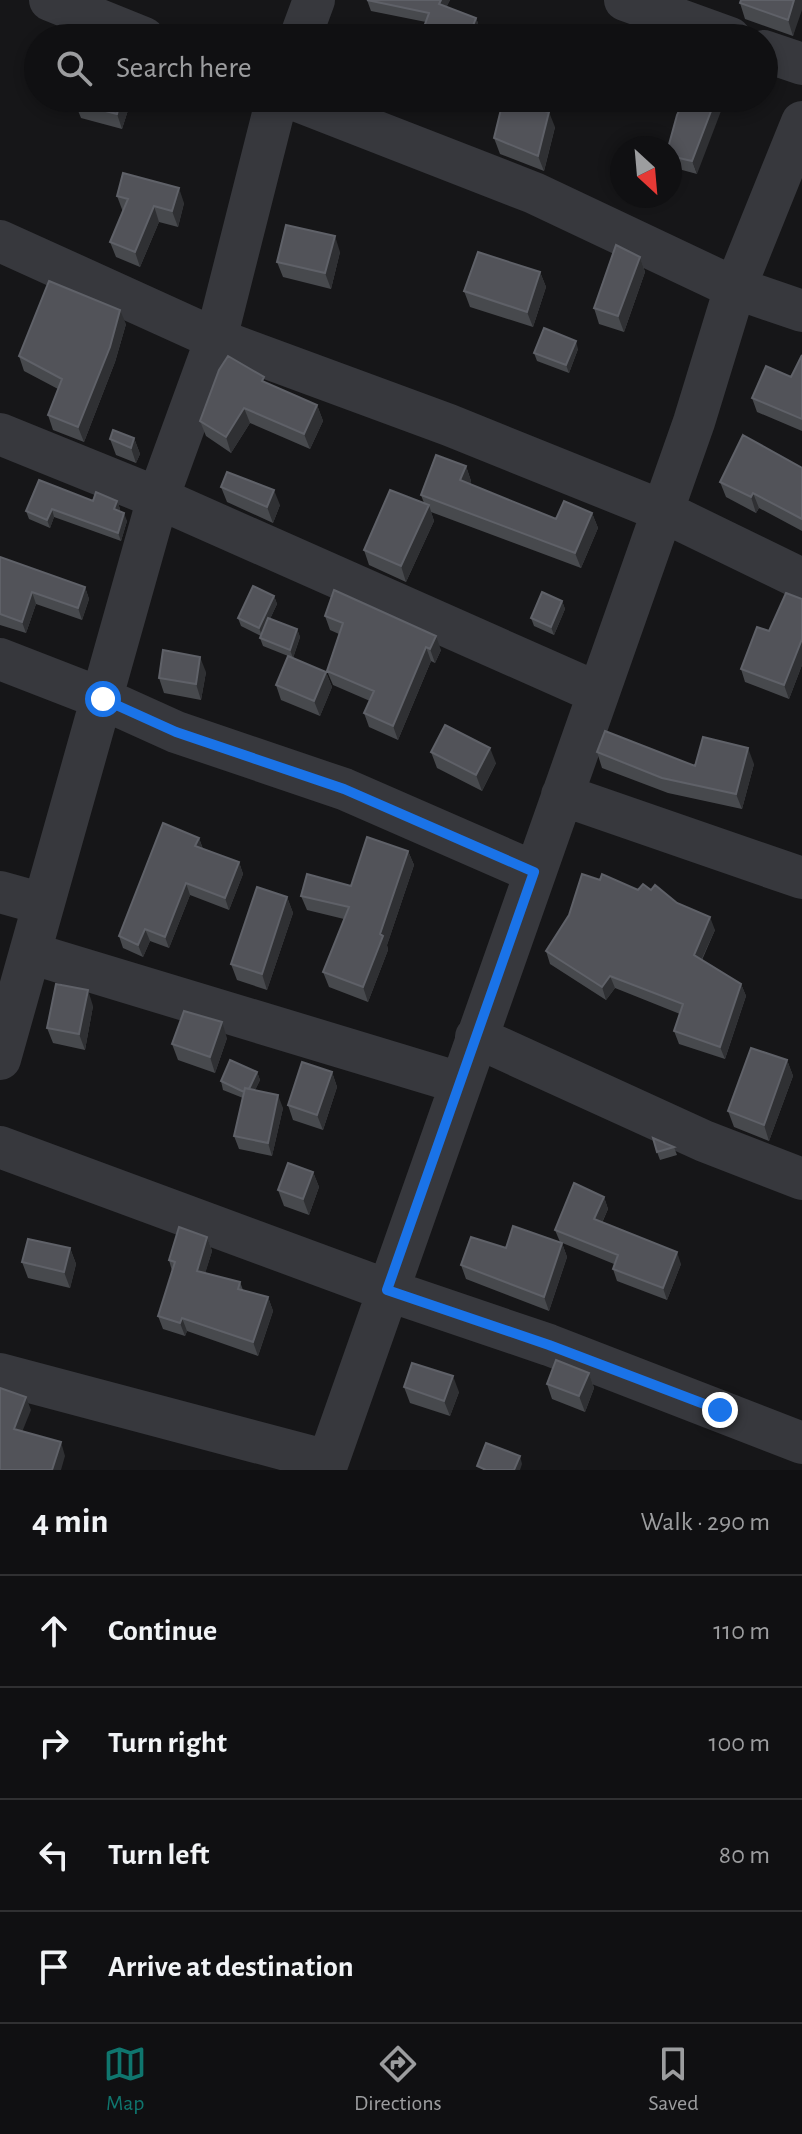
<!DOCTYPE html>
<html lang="en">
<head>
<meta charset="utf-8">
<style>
	:root { --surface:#101012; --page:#19191b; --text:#f1f3f6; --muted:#9c9d9f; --line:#303032; --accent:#0f766e }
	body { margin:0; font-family:"Alegreya Sans",sans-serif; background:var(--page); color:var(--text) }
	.compass { position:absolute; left:610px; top:136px; width:72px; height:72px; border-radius:50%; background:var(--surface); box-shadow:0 4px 12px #0003; rotate:154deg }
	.stop { position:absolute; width:24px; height:24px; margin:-18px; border:6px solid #1a73e8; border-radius:50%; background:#fff }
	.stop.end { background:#1a73e8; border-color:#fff; box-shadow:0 2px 8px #0008 }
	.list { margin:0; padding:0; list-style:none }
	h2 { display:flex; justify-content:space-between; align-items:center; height:104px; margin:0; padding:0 32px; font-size:34px }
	h2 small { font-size:26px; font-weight:400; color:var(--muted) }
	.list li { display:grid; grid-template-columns:52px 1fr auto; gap:24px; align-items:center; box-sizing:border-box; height:112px; padding:0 32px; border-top:2px solid var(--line) }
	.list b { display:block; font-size:30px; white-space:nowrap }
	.list em { font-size:26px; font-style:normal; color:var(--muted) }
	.icon { flex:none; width:44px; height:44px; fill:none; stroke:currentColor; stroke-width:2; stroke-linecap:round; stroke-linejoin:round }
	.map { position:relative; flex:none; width:802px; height:1470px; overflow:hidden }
	.search { position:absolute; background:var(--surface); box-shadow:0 4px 12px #0003; left:24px; right:24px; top:24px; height:88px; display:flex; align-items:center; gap:20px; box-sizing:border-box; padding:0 28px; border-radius:44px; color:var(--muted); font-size:30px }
	.sheet { height:552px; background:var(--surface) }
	nav { display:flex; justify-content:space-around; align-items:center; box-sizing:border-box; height:112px; border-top:2px solid var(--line); background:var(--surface); font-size:22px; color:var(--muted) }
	nav a { display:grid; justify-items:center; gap:4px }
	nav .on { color:var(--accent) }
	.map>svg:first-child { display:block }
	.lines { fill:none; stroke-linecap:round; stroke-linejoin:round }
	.minor { stroke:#37383d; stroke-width:42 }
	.wall { fill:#47494d }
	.shaded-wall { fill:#2f3033 }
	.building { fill:#525359; stroke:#5f6168; stroke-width:2 }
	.route { stroke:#1a73e8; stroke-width:10 }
</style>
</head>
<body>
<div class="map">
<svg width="802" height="1470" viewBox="0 0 802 1470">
	<rect width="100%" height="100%" fill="#161618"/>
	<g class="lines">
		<!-- minor -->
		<path class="minor" d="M50 0 144 38
			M625 0 730 38
			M300 38 314 0
			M764 51 802 64
			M290 98 534 193 735 288 802 311
			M0 241 216 339 449 425 660 510 802 579
			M0 434 158 498 598 693
			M0 659 103 699 176 732 344 789 534 872
			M562 795 802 878
			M0 892 43 904
			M30 953 460 1083
			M476 1037 704 1141 802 1179
			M0 1059 158 498 216 339 277 98
			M0 1147 387 1290 549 1345 802 1443
			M0 1374 328 1461
			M325 1470 694 422 735 288 802 122"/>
	</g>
	<!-- wall -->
	<path class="wall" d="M367 0H450L446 7 476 18 480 29 476 38H429L424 27 426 22 371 11Z
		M802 0 793 36 745 19 740 3Z
		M77 98H126L129 107 122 129 81 118 75 103Z
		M677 115 697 174 671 167 670 165V148Z
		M555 127 544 171 500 154 494 138Z
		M117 196 184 203 178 227 159 222 140 267 116 257 110 242 123 212Z
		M340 252 331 289 283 277 277 262Z
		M640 257 645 272 624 332 599 324 594 308Z
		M540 272 546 287 533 327 470 307 464 291Z
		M126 324 115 362 84 442 53 430 48 415 58 389 24 371 19 356Z
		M578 349 569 373 537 361 534 353Z
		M802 355V431L757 412 752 398 791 377Z
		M267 383 317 405 323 421 310 449 250 423 231 453 206 436 200 421Z
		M134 438 140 454 136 463 116 455 110 439Z
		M466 466 471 481 470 484 556 519 592 513 598 528 581 568 431 512 434 521 406 582 369 565 364 550 424 503 421 495Z
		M802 468V531L759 508 756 513 726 497 720 482Z
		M221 487 280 505 273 523 227 502Z
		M93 501H117L120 509 119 511 127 521 121 541 54 517 50 528 29 519 26 511Z
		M0 557 85 587 89 599 82 620 36 604 26 633 0 625Z
		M274 596 277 604 270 619 297 629 300 637 293 658 326 672 332 687 320 716 281 700 276 685 288 656 263 646 260 638 261 636 241 626 238 618Z
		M802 599V665L789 699 745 682 741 669 769 631Z
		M562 601 565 609 554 635 534 626 531 618Z
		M325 616 441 650 435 663 431 661 398 740 369 727 364 713 370 701 333 685 327 671 339 634 330 630Z
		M206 672 201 700 164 693 159 678Z
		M431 752 496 763 482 791 437 768Z
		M597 752 695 766 754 764 742 809 668 793 602 768Z
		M199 838 203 849 239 862 243 874 229 910 190 895 169 948 150 941 143 957 123 948 119 936Z
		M408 851 414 865 387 945 388 950 368 1002 329 987 323 972 344 919 307 910 301 896 351 886Z
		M600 880 638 890H651L677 903 715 930 702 960 741 984 746 996 725 1059 679 1044 674 1031 680 1014 615 988 606 1000 550 964 546 951Z
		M287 897 293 913 267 990 237 980 231 964Z
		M93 1006 85 1050 53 1043 47 1028Z
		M227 1038 215 1073 178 1060 172 1044Z
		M787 1060 793 1076 769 1141 734 1127 728 1111Z
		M257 1072 260 1080 255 1090 283 1108 272 1156 239 1149 234 1136 243 1098 223 1090 221 1081Z
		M332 1072 337 1087 323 1130 293 1120 288 1105Z
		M674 1147 677 1155 660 1160 657 1152Z
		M313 1172 319 1187 309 1215 284 1206 278 1190Z
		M604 1197 608 1209 602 1223 681 1264 667 1300 617 1281 613 1269 614 1264 560 1242 555 1230Z
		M207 1237 212 1251 205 1273 240 1282 243 1290 268 1297 273 1311 258 1356 187 1331 185 1336 163 1329 158 1316 172 1271 169 1260Z
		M562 1243 567 1257 549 1311 466 1279 461 1265 506 1248Z
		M70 1248 76 1264 70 1288 28 1278 22 1262Z
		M589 1373 594 1388 585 1412 552 1399 547 1384Z
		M404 1387 459 1392 450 1416 410 1403Z"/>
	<!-- shaded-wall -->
	<path class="shaded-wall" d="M441 0H450L443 15 439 4Z
		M794 0H802V10L793 36 788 20Z
		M476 18 480 29 476 38H468Z
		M121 98H126L129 107 122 129 117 114Z
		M716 98H726L697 174 692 161Z
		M549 112 555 127 544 171 538 156Z
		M179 188 184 203 178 227 172 211Z
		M154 206 159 222 140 267 135 252Z
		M335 236 340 252 331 289 325 273Z
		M640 257 645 272 624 332 618 316Z
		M540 272 546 287 533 327 527 312Z
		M120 310 126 324 115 362 84 442 78 427Z
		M576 341 578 349 569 373 566 365Z
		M317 405 323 421 310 449 304 434Z
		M244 408 250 423 231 453 226 437Z
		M134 438 140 454 136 463 131 448Z
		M466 466 471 481 466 496 460 480Z
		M274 490 280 505 273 523 267 507Z
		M753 493 759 508 756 513 751 497Z
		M117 501 120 509 117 517 114 509Z
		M429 505 434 521 406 582 401 566Z
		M52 509 54 517 50 528 47 520Z
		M124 513 127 521 121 541 118 533Z
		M592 513 598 528 581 568 575 553Z
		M85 587 89 599 82 620 78 608Z
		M32 592 36 604 26 633 22 622Z
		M274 596 277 604 262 636 259 628Z
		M562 601 565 609 554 635 551 627Z
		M297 629 300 637 293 658 290 650Z
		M436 636 441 650 435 663 430 649Z
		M802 639V665L789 699 784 685Z
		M426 647 431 661 398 740 393 726Z
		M200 657 206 672 201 700 196 684Z
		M326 672 332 687 320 716 314 701Z
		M490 748 496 763 482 791 476 775Z
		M748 748 754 764 742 809 736 794Z
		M199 838 203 850 195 846Z
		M408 851 414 865 387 945 388 950 368 1002 363 987Z
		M239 862 243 874 229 910 225 898Z
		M186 883 190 895 169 948 165 937Z
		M287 897 293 913 267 990 262 974Z
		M710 917 715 930 698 967 694 955Z
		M145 929 150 941 143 957 138 945Z
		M610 976 615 988 606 1000 602 987Z
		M741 984 746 996 725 1059 720 1047Z
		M88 990 93 1006 85 1050 79 1034Z
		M222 1022 227 1038 215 1073 210 1057Z
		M787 1060 793 1076 769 1141 764 1125Z
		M257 1072 260 1080 250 1101 247 1093Z
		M332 1072 337 1087 323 1130 317 1115Z
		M278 1095 283 1108 272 1156 268 1143Z
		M313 1172 319 1187 309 1215 303 1199Z
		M604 1197 608 1209 598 1231 594 1219Z
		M207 1237 212 1251 202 1284 197 1271Z
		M562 1243 567 1257 549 1311 544 1297Z
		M70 1248 76 1264 70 1288 64 1272Z
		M677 1252 681 1264 667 1300 663 1288Z
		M268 1297 273 1311 258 1356 253 1342Z
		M182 1318 187 1331 185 1336 180 1323Z
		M589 1373 594 1388 585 1412 579 1396Z
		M453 1376 459 1392 450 1416 444 1401Z
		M26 1397 31 1410 18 1442 14 1429Z
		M61 1442 65 1456 61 1470H52Z
		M520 1456 522 1464 520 1470H514Z"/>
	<!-- building -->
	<path class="building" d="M367 0H441L439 4 476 18 468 38H454L424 27 429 13Z
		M741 0H794L788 20 740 3Z
		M77 98H121L117 114 75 103Z
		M685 98H716L692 161 670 156V148H668L677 115Z
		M503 101 549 112 538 156 494 138Z
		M123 173 179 188 172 211 154 206 135 252 110 242 128 199 117 196Z
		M286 225 335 236 325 273 277 262Z
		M616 245 640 257 618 316 594 308Z
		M478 252 540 272 527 312 464 291Z
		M49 281 120 310 110 347 78 427 48 415 62 379 19 356Z
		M544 328 576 341 566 365 534 353Z
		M802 355V419L752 398 766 366 791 377Z
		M228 356 264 377 262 381 317 405 304 434 244 408 226 437 200 421 219 370Z
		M113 430 134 438 131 448 110 439Z
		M743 435 802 468V519L753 493 751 497 720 482Z
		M436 455 466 466 460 480 556 519 564 501 592 513 575 553 421 495Z
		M227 472 274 490 267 507 221 487Z
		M39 480 93 501 96 492 117 501 114 509 124 513 118 533 52 509 47 520 26 511Z
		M390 490 429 505 401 566 364 550Z
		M0 557 85 587 78 608 32 592 22 622 0 614Z
		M253 586 274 596 259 628 238 618Z
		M334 590 436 636 430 649 426 647 393 726 364 713 374 691 327 671 343 623 325 616Z
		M542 592 562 601 551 627 531 618Z
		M786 593 802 599V639L784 685 741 669 757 627 769 631Z
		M268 618 297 629 290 650 260 638Z
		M163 650 200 657 196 684 159 678Z
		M288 656 326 672 314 701 276 685Z
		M445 725 490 748 476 775 431 752Z
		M605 731 695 766 703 737 748 748 736 794 662 778 597 752Z
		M163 823 199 838 195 846 239 862 225 898 186 883 165 937 145 929 138 945 119 936Z
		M367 837 408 851 380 934 383 936 363 987 323 972 349 907 301 896 307 874 351 886Z
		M582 874 600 880 602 874 638 890 643 884 651 890 655 885 677 903 710 917 694 955 741 984 720 1047 674 1031 683 1004 610 976 602 987 546 951 569 915Z
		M257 887 287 897 262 974 231 964Z
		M56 984 88 990 79 1034 47 1028Z
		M184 1011 222 1022 210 1057 172 1044Z
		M751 1048 787 1060 764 1125 728 1111Z
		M230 1060 257 1072 249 1089 245 1088 244 1092 221 1081Z
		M302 1062 332 1072 317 1115 288 1105Z
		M245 1088 278 1095 268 1143 234 1136Z
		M653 1138 674 1147 657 1152Z
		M288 1163 313 1172 303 1199 278 1190Z
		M574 1183 604 1197 594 1219 677 1252 663 1288 613 1269 618 1255 555 1230Z
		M513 1226 562 1243 544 1297 461 1265 471 1237 506 1248Z
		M179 1227 207 1237 197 1271 240 1282 238 1289 268 1297 253 1342 182 1318 180 1323 158 1316 175 1262 169 1260Z
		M28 1239 70 1248 64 1272 22 1262Z
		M556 1360 589 1373 579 1396 547 1384Z
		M412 1363 453 1376 444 1401 404 1387Z
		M0 1388 26 1397 14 1429 61 1442 52 1470H0Z
		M486 1443 520 1456 514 1470H486L477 1466Z"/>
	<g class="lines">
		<!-- route -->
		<path class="route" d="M103 699 176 732 344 789 534 872 387 1290 549 1345 720 1410"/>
	</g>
</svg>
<svg class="compass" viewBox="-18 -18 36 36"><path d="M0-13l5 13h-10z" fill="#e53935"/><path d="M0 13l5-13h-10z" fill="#9c9d9f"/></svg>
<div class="stop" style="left:103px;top:699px"></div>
<div class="stop end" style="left:720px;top:1410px"></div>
<div class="search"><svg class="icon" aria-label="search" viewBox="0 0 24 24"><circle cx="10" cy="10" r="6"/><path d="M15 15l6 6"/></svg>Search here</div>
</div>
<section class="sheet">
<h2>4 min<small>Walk · 290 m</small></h2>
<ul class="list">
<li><svg class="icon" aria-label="ahead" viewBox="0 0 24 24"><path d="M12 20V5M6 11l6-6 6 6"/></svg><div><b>Continue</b></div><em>110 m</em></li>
<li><svg class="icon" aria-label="right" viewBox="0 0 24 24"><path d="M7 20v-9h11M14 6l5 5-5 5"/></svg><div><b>Turn right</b></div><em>100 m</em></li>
<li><svg class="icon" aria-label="left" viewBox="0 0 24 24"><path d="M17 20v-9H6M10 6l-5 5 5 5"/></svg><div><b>Turn left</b></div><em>80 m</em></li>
<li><svg class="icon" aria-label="arrive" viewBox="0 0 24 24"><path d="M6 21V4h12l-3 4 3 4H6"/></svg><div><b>Arrive at destination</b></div></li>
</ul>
</section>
<nav>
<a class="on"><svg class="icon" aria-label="map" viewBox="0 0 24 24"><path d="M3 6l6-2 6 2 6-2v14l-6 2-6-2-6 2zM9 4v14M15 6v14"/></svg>Map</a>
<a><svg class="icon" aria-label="directions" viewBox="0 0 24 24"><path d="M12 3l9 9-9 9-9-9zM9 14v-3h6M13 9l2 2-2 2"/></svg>Directions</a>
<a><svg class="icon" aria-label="saved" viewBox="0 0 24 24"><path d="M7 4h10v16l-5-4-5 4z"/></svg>Saved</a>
</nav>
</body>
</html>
